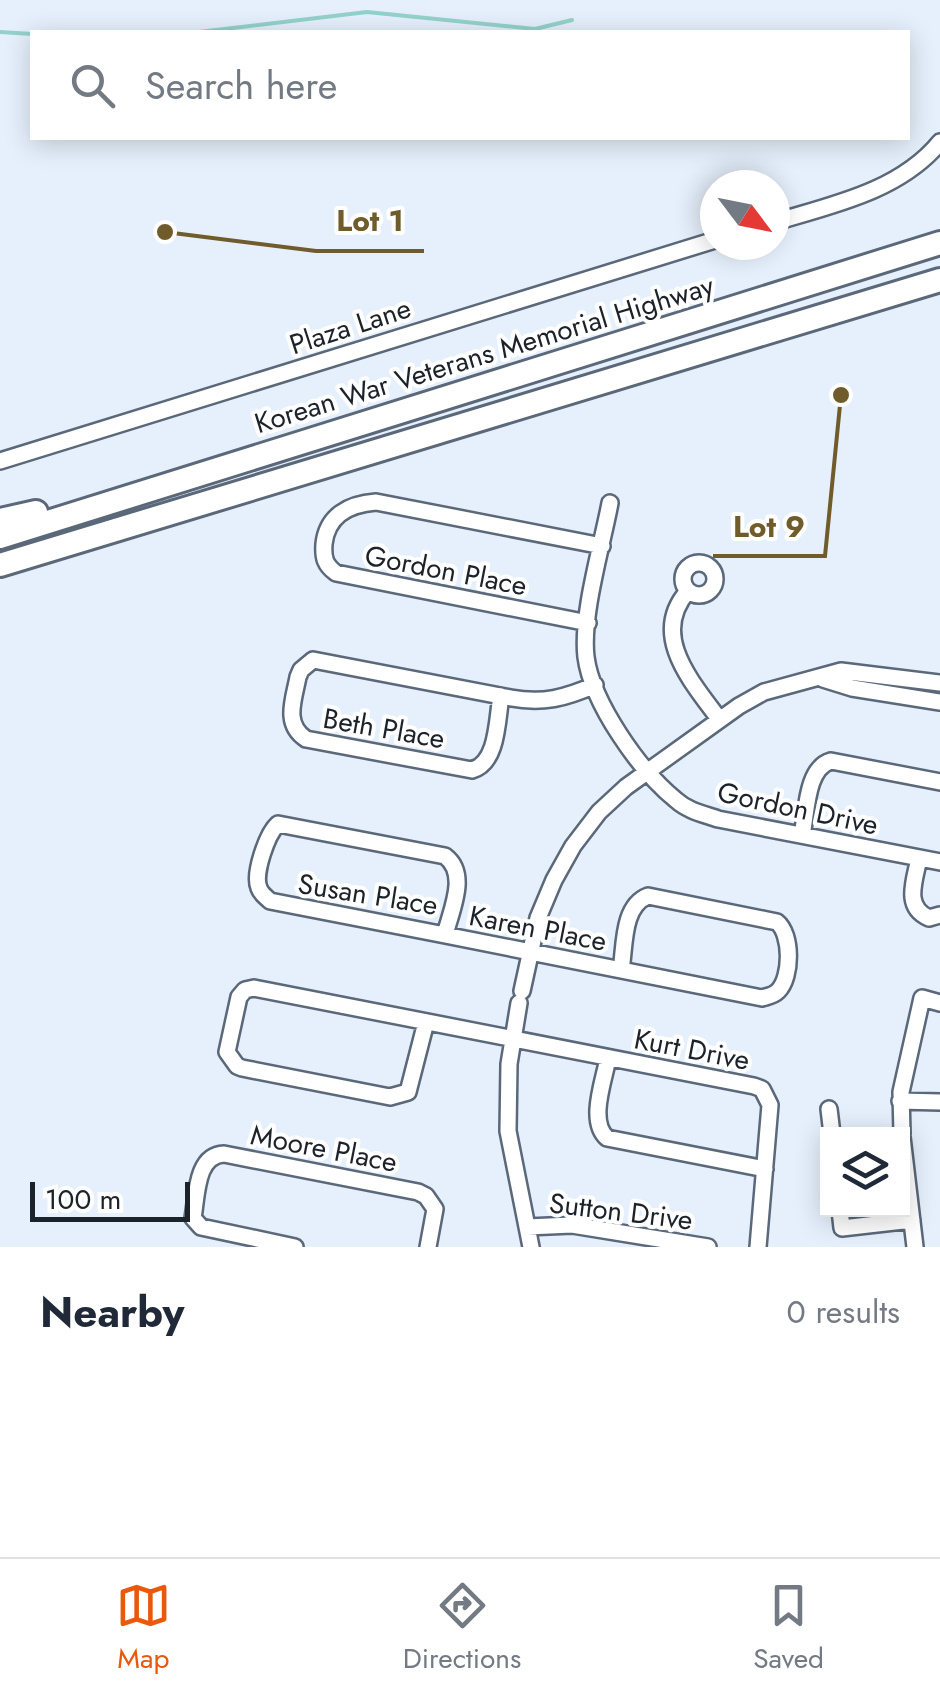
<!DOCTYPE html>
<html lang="en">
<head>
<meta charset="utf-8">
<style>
	:root { --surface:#fff; --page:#f2f2f3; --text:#1f2937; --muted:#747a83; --line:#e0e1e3; --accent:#ea580c }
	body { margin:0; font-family:Jost,sans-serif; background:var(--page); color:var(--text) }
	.controls { position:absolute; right:30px; bottom:30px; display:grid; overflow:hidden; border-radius:0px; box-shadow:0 5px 25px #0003 }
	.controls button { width:90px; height:90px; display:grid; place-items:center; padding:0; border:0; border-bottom:2px solid var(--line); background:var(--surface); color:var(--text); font:50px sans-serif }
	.compass { position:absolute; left:700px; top:170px; width:90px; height:90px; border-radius:50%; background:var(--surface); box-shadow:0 5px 25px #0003; rotate:122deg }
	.scale { position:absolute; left:30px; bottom:25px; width:160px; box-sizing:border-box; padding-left:10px; border:5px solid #1c2229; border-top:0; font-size:28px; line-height:35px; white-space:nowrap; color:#1c2229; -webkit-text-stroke:8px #fff; paint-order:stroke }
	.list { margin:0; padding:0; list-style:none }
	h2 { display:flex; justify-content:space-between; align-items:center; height:130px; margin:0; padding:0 40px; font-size:42px }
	h2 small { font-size:32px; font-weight:400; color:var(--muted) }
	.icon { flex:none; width:55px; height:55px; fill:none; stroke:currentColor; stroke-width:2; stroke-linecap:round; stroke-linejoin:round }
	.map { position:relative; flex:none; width:940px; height:1247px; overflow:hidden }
	.search { position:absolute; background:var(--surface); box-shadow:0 5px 25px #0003; left:30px; right:30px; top:30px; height:110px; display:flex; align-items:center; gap:25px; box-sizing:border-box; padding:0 35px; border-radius:0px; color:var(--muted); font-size:38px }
	.sheet { height:310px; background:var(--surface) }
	nav { display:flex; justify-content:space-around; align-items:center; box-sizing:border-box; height:140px; border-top:2px solid var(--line); background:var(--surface); font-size:28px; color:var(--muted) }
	nav a { display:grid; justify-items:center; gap:5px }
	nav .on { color:var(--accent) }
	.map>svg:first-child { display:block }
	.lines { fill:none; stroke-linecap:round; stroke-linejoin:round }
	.stream { stroke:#93d2ca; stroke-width:4 }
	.minor-casing { stroke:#5a6879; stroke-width:20 }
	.highway-casing { stroke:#5a6879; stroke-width:28 }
	.minor { stroke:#fff; stroke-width:15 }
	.highway { stroke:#fff; stroke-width:22 }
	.labels { text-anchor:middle; stroke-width:8; stroke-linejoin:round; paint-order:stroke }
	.street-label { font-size:28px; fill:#1c2229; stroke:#fff }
	.leader { fill:none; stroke:#705b2a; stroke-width:4 }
	.callout-dot { fill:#705b2a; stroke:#fff; stroke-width:4 }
	.callout-label { font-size:30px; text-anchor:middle; font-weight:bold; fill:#705b2a; stroke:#fff; stroke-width:8; stroke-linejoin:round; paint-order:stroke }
</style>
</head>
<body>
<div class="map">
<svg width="940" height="1247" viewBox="0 0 940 1247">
	<rect width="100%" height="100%" fill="#e6f0fc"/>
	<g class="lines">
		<!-- stream -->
		<path class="stream" d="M0 32 32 34
			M199 32 367 12 535 29 572 20"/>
		<defs>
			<path id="minor" d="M775 222C832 205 900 191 940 142
				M0 461 715 240
				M610 503C602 546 581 615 586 657 592 703 640 771 676 800 688 811 704 814 718 819L940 862
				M683 579a16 16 0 1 1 32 0a16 16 0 1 1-32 0Z
				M688 591C649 635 692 682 719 719
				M588 623 336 573C325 565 323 558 324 544 327 516 348 504 376 502L602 546
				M823 679 852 688 940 702
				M501 696C497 719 498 763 472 770L306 739C283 724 294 699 298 677L301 670 313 660 511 698C543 704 565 698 595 685
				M278 824 445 856C469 874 451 910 445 935L270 901C265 896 261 894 259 888 253 874 267 834 278 824Z
				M802 835C807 812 806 768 831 761L940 782
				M919 858C915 880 903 907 929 918L940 915
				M445 935 762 998C768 996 773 996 778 991 792 977 792 934 777 922L648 896C622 906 625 946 621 970
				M522 991 538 918 554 880 573 846 599 812 626 787 739 706 764 692 841 671 940 683
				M519 1003 509 1064 508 1131 531 1247
				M426 1022 408 1092 390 1097 242 1068 237 1066 227 1052 239 997 245 990 254 988 754 1086 762 1089 770 1105 758 1247
				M608 1058C604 1081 588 1121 607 1138L765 1169
				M900 1101 940 1102
				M829 1109 832 1134
				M902 1134 901 1092 922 998 940 1003
				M902 1137 915 1247
				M840 1210 842 1228 912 1220
				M527 1227 572 1225 708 1247
				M295 1247 201 1227 193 1218C197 1195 196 1155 224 1154L418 1192 426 1196 435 1209 428 1247"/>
			<path id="highway" d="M0 520 36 512
				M0 537 940 243
				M0 565 940 280"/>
		</defs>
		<!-- minor casing -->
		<use href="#minor" class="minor-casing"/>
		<!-- highway casing -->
		<use href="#highway" class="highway-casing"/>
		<!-- minor -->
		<use href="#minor" class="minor"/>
		<!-- highway -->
		<use href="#highway" class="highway"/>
	</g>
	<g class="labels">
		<!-- street labels -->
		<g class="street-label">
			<text transform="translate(350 326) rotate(-18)" y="10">Plaza Lane</text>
			<text transform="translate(484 354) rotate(-17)" y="10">Korean War Veterans Memorial Highway</text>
			<text transform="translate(446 570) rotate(11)" y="10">Gordon Place</text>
			<text transform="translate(384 728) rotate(10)" y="10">Beth Place</text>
			<text transform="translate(798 808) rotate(12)" y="10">Gordon Drive</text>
			<text transform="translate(368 894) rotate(9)" y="10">Susan Place</text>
			<text transform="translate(538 928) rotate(11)" y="10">Karen Place</text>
			<text transform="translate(692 1049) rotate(11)" y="10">Kurt Drive</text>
			<text transform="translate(324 1148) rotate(11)" y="10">Moore Place</text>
			<text transform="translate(621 1211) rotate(7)" y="10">Sutton Drive</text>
		</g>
	</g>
	<!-- callouts -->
	<path class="leader" d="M165 232L316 251H424M841 395L825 556H713"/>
	<g class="callout-dot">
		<circle cx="165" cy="232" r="10"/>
		<circle cx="841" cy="395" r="10"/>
	</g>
	<g class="callout-label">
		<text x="370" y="231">Lot 1</text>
		<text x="769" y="537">Lot 9</text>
	</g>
</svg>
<div class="controls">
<button><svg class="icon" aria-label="layers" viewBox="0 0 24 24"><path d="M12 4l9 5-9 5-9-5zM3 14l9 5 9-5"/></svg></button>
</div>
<svg class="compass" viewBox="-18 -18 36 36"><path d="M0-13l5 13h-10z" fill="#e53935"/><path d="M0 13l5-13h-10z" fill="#747a83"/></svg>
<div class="scale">100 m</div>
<div class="search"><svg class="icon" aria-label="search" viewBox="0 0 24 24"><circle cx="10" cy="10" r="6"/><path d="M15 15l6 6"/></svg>Search here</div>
</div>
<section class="sheet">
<h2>Nearby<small>0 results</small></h2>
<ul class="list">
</ul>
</section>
<nav>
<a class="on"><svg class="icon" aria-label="map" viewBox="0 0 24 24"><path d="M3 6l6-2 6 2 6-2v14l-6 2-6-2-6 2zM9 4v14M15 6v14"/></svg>Map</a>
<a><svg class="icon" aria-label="directions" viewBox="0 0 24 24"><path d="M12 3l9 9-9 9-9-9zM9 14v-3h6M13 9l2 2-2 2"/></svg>Directions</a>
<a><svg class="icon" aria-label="saved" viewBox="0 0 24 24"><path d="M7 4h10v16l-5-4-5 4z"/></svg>Saved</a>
</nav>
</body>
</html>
